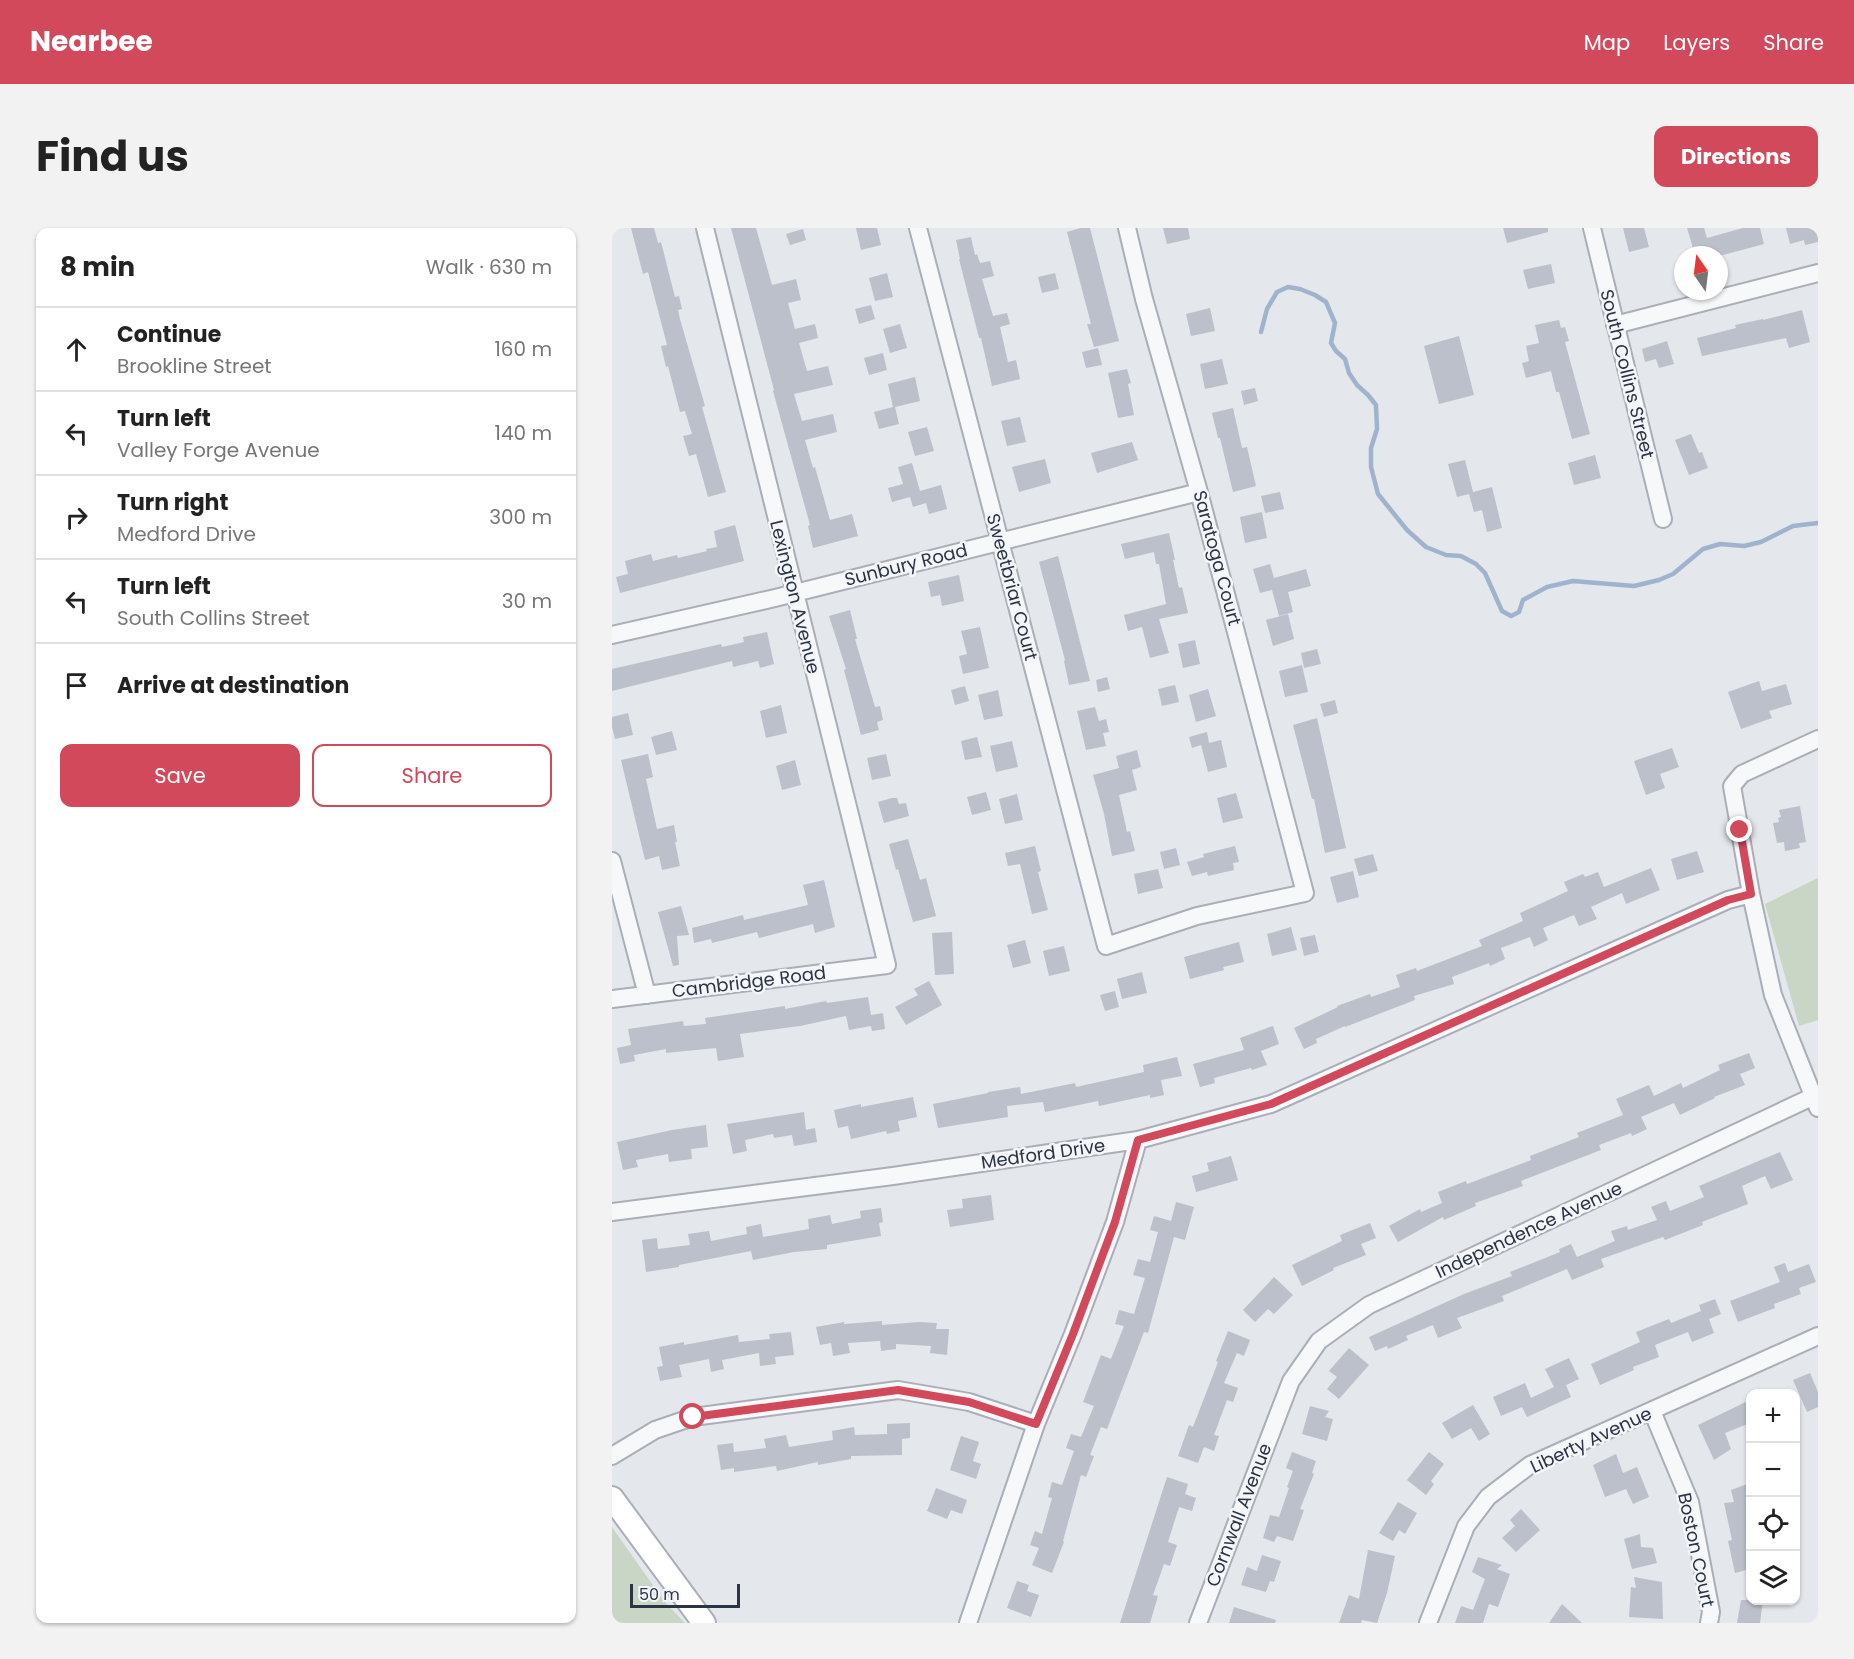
<!DOCTYPE html>
<html lang="en">
<head>
<meta charset="utf-8">
<style>
	:root { --surface:#fff; --page:#f2f2f2; --text:#222; --muted:#767676; --line:#e0e0e0; --accent:#d1495b }
	body { margin:0; font-family:Poppins,sans-serif; background:var(--page); color:var(--text) }
	.controls { position:absolute; right:18px; bottom:18px; display:grid; overflow:hidden; border-radius:12px; box-shadow:0 2px 4px #0004 }
	.controls button { width:54px; height:54px; display:grid; place-items:center; padding:0; border:0; border-bottom:2px solid var(--line); background:var(--surface); color:var(--text); font:30px sans-serif }
	.compass { position:absolute; left:1062px; top:18px; width:54px; height:54px; border-radius:50%; background:var(--surface); box-shadow:0 2px 4px #0004; rotate:346deg }
	.scale { position:absolute; left:18px; bottom:15px; width:110px; box-sizing:border-box; padding-left:6px; border:3px solid #2b3445; border-top:0; font-size:16px; line-height:21px; white-space:nowrap; color:#2b3445; -webkit-text-stroke:4px #f4f6f9; paint-order:stroke }
	.stop { position:absolute; width:18px; height:18px; margin:-14px; border:4px solid #d1495b; border-radius:50%; background:#fff }
	.stop.end { background:#d1495b; border-color:#fff; box-shadow:0 2px 6px #0008 }
	.list { margin:0; padding:0; list-style:none }
	h2 { display:flex; justify-content:space-between; align-items:center; height:78px; margin:0; padding:0 24px; font-size:26px }
	h2 small { font-size:20px; font-weight:400; color:var(--muted) }
	.list li { display:grid; grid-template-columns:39px 1fr auto; gap:18px; align-items:center; box-sizing:border-box; height:84px; padding:0 24px; border-top:2px solid var(--line) }
	.list b { display:block; font-size:22px; white-space:nowrap }
	.list p { margin:0; font-size:20px; white-space:nowrap; color:var(--muted) }
	.list em { font-size:20px; font-style:normal; color:var(--muted) }
	.actions { display:flex; gap:12px; padding:18px 24px }
	.actions a { flex:1; padding:14px 0; border:2px solid var(--accent); border-radius:12px; text-align:center; font-size:21px; color:var(--accent) }
	.actions .main { background:var(--accent); color:#fff }
	.icon { flex:none; width:33px; height:33px; fill:none; stroke:currentColor; stroke-width:2; stroke-linecap:round; stroke-linejoin:round }
	.map { position:relative; flex:none; width:1206px; height:1395px; overflow:hidden; border-radius:12px }
	header { display:flex; align-items:center; gap:36px; box-sizing:border-box; height:84px; padding:0 30px; background:var(--accent); color:#fff }
	header strong { font-size:28px }
	nav { display:flex; gap:33px; margin-inline-start:auto; font-size:21px }
	.intro { display:flex; align-items:center; justify-content:space-between; box-sizing:border-box; height:144px; padding:0 36px }
	h1 { margin:0; font-size:42px }
	.button { padding:15px 27px; border-radius:12px; background:var(--accent); color:#fff; font-size:21px; font-weight:700 }
	main { display:flex; gap:36px; padding:0 36px }
	aside { flex:1; background:var(--surface); border-radius:12px; box-shadow:0 2px 4px #0004 }
	.map>svg:first-child { display:block }
	.green { fill:#c9d6c5 }
	.lines { fill:none; stroke-linecap:round; stroke-linejoin:round }
	.stream { stroke:#9fb4cc; stroke-width:4.5 }
	.building { fill:#bbc0ca }
	.street-casing { stroke:#a9aeb7; stroke-width:20 }
	.secondary-casing { stroke:#a9aeb7; stroke-width:26 }
	.street { stroke:#f7f8fa; stroke-width:16 }
	.secondary { stroke:#fff; stroke-width:22 }
	.route { stroke:#d1495b; stroke-width:8 }
	.labels { text-anchor:middle; stroke-width:5; stroke-linejoin:round; paint-order:stroke }
	.street-label { font-size:18px; fill:#2b3445; stroke:#f4f6f9 }
</style>
</head>
<body>
<header>
<strong>Nearbee</strong>
<nav><a>Map</a><a>Layers</a><a>Share</a></nav>
</header>
<div class="intro"><h1>Find us</h1><a class="button">Directions</a></div>
<main>
<aside>
<h2>8 min<small>Walk · 630 m</small></h2>
<ul class="list">
<li><svg class="icon" aria-label="ahead" viewBox="0 0 24 24"><path d="M12 20V5M6 11l6-6 6 6"/></svg><div><b>Continue</b><p>Brookline Street</p></div><em>160 m</em></li>
<li><svg class="icon" aria-label="left" viewBox="0 0 24 24"><path d="M17 20v-9H6M10 6l-5 5 5 5"/></svg><div><b>Turn left</b><p>Valley Forge Avenue</p></div><em>140 m</em></li>
<li><svg class="icon" aria-label="right" viewBox="0 0 24 24"><path d="M7 20v-9h11M14 6l5 5-5 5"/></svg><div><b>Turn right</b><p>Medford Drive</p></div><em>300 m</em></li>
<li><svg class="icon" aria-label="left" viewBox="0 0 24 24"><path d="M17 20v-9H6M10 6l-5 5 5 5"/></svg><div><b>Turn left</b><p>South Collins Street</p></div><em>30 m</em></li>
<li><svg class="icon" aria-label="arrive" viewBox="0 0 24 24"><path d="M6 21V4h12l-3 4 3 4H6"/></svg><div><b>Arrive at destination</b></div></li>
</ul>
<div class="actions"><a class="main">Save</a><a>Share</a></div>
</aside>
<div class="map">
<svg width="1206" height="1395" viewBox="0 0 1206 1395">
	<rect width="100%" height="100%" fill="#e4e7ec"/>
	<!-- green -->
	<path class="green" d="M1206 650V792L1187 798 1153 676Z
		M0 1299 52 1373 73 1395H0Z"/>
	<g class="lines">
		<!-- stream -->
		<path class="stream" d="M649 104 655 81 665 64 676 59 688 61 703 67 714 74 723 95 719 115 724 123 733 131 737 145 745 157 756 167 764 177 765 201 759 220V239L766 266 795 302 814 319 834 327 849 328 864 336 873 345 890 383 899 388 907 384 911 372 935 359 961 353 1022 358 1047 352 1061 346 1091 321 1108 316 1132 318 1149 314 1181 298 1206 295"/>
	</g>
	<!-- building -->
	<path class="building" d="M19 0H42L46 15 49 14 63 69 67 68 70 81 66 82 68 91 93 178 90 179 114 264 96 269 84 226 77 228 71 208 80 206 73 183 68 184 56 138 54 139 49 118 55 117 36 44 31 46Z
		M119 0H144L160 57 184 51 189 72 176 75 183 101 203 96 206 110 187 115 195 143 216 138 221 157 182 166 190 193 221 186 225 204 193 212 201 240 203 239 218 292 240 286 246 308 201 320 196 298 198 297 161 163 162 162Z
		M244 0H265L269 17 249 22Z
		M469 0H478L507 113 482 119 475 96H479L455 4Z
		M551 0H576L578 11 555 16Z
		M891 0H936V4L895 15Z
		M1011 0H1032L1037 19 1017 24Z
		M1075 0H1092L1095 10 1131 0H1148L1152 16 1111 27H1083Z
		M1174 0H1206V14L1193 17 1192 12 1178 16Z
		M191 1 194 12 178 17 174 6Z
		M359 9 363 27 365 26 368 35 378 33 382 48 370 51 381 88 395 85 398 96 388 99 396 134 404 132 408 151 380 158 369 110H367L347 31H348L344 12Z
		M939 36 943 55 916 61 911 42Z
		M275 45 281 69 263 73 257 50Z
		M443 45 447 61 430 65 426 49Z
		M259 77 263 91 247 96 243 81Z
		M598 80 603 103 579 108 574 86Z
		M1190 82 1198 114 1177 120 1174 110 1090 128 1085 110 1124 100 1123 97 1151 91V92Z
		M947 92 949 100 953 99 957 113 953 114 978 206 960 211 947 164H944L939 143 914 150 910 135 917 133 914 118 927 115 923 97Z
		M288 96 295 120 278 125 271 101Z
		M847 108 862 167 827 176 812 118Z
		M1055 113 1062 136 1047 140 1044 131 1033 134 1030 121Z
		M486 120 490 137 474 140 470 124Z
		M271 125 275 142 257 147 252 130Z
		M610 131 616 156 593 161 588 136Z
		M515 141 519 155 516 156 522 187 506 190 496 145Z
		M303 149 308 173 283 179 287 196 267 201 262 184 281 179 276 156Z
		M643 160 646 173 632 177 629 163Z
		M621 180 630 220 635 219 644 258 621 264 608 210H606L600 185Z
		M408 189 414 214 395 218 389 193Z
		M315 199 322 223 303 228 296 204Z
		M1079 206 1087 225 1090 224 1096 240 1077 247 1063 212Z
		M520 214 526 232 485 245 479 225Z
		M983 227 989 250 962 257 956 235Z
		M433 231 439 255 407 264 400 239Z
		M853 232 861 264 880 259 890 300 875 304 870 282 862 284 857 266 845 269 836 236Z
		M300 235 308 263 329 257 335 281 317 286 314 275 301 279 298 269 280 274 276 260 291 256 286 239Z
		M668 264 672 281 653 285 649 268Z
		M650 284 655 310 633 315 628 289Z
		M123 297 132 333 8 365 4 349 16 346 13 333 39 326 41 333 65 327 66 330 95 323 94 321 105 319 102 303Z
		M557 305 563 332H561L567 360 570 359 576 385 547 391 557 425 538 430 530 399 516 403 512 387 554 376 547 336H544L542 324 513 331 509 316Z
		M446 328 478 453 457 457 452 433 453 432 427 334Z
		M658 336 662 350 694 341 699 358 676 364 681 384 667 388 660 362 648 365 641 341Z
		M347 347 352 373 330 378 328 367 319 369 316 354Z
		M238 382 245 411H243L263 479 268 478 271 492 265 494 267 502 249 507 235 453 232 442 234 441 217 388Z
		M676 386 682 411 661 418 654 392Z
		M368 399 377 440 351 446 347 428 355 426 349 403Z
		M155 404 162 436 148 440 146 433 121 439 120 433 0 463V441L109 416 110 419 132 414 131 409Z
		M583 412 588 436 571 440 566 416Z
		M705 421 709 436 692 440 689 425Z
		M690 437 696 464 673 469 667 443Z
		M495 449 498 461 486 464 484 452Z
		M1147 453 1150 463 1174 456 1180 476 1157 483 1160 490 1129 501 1116 464Z
		M563 457 567 474 550 478 546 461Z
		M353 458 357 473 343 477 339 462Z
		M596 461 604 488 584 494 577 467Z
		M386 462 391 488 372 492 366 467Z
		M723 472 726 485 712 489 708 476Z
		M169 477 175 505 154 510 148 483Z
		M483 479 487 493 494 491 497 504 491 505 494 518 474 522 465 483Z
		M16 485 21 507 3 511 0 499V489Z
		M705 490 734 620 713 625 702 571H700L681 497Z
		M60 503 65 522 44 527 39 509Z
		M595 504 597 515 609 512 615 539 596 544 589 517 580 520 577 509Z
		M365 509 370 529 353 532 349 513Z
		M400 513 406 539 384 544 378 518Z
		M1060 520 1067 539 1048 546 1053 560 1034 567 1022 533Z
		M525 522 529 539 520 542 525 562 507 567 515 604 518 603 523 623 500 628 492 586 481 547 507 540 504 528Z
		M36 526 41 549 34 551 45 601 62 597 65 614H63L68 638 50 642 47 628 33 632 9 532Z
		M274 526 279 548 260 552 255 530Z
		M183 532 189 557 170 562 164 538Z
		M374 564 379 582 360 587 355 569Z
		M624 565 631 590 611 595 605 570Z
		M405 566 411 592 393 596 387 571Z
		M280 570H285L287 576 294 575 297 588 272 595 266 574Z
		M1188 578 1194 614 1187 615 1188 620 1173 623 1172 614 1165 615 1161 595 1167 594 1166 590 1169 589 1167 582Z
		M296 611 308 652 314 650 324 688 301 694 286 641 284 642 277 616Z
		M423 618 429 643 426 644 436 682 420 686 408 636 396 638 393 625Z
		M623 618 627 634 621 635 622 642 596 648 595 644 580 648 575 634 592 629 591 626Z
		M564 620 568 637 552 641 548 624Z
		M1085 623 1092 644 1065 652 1059 631Z
		M761 626 766 643 747 648 742 631Z
		M1039 640 1048 662 1014 676 1010 665 979 679 985 691 967 698 962 687 931 700 936 712 922 719 918 709 889 720 893 731 878 738 877 735 840 749 842 756 802 768 803 772 733 799V798L704 811 705 815 692 821 682 800 726 779 725 778 758 766 759 769 788 759 784 747 804 740 805 743 870 718 867 712 911 693 908 685 956 663 952 654 971 646 973 649 986 644 992 659Z
		M546 641 551 660 526 666 522 646Z
		M741 643 747 669 725 675 718 649Z
		M212 652 223 699 203 705 201 696 147 710 145 704 100 715 99 711 82 715 80 700 131 687 132 692 196 677 191 657Z
		M69 678 77 707 65 708 67 737 61 738 46 684Z
		M679 699 685 722 660 728 655 706Z
		M340 704 342 746 323 747 320 705Z
		M703 707 707 724 692 728 688 710Z
		M413 712 419 735 401 740 395 717Z
		M627 714 632 734 611 739 612 742 578 751 572 729Z
		M452 718 458 743 437 748 431 723Z
		M530 744 535 765 510 771 505 751Z
		M317 753 330 777 294 797 283 779 306 767 302 761Z
		M503 763 507 779 493 783 488 767Z
		M256 769 259 787 271 785 273 801 260 803 259 798 237 802 234 788 188 798 128 806 132 829 106 833 104 820 54 825V821L22 827 23 833 8 836 5 820 19 817 16 801 71 793 72 798 94 796 93 790 173 778V781L214 773 215 775Z
		M661 798 667 816 649 823 655 837 640 842 639 840 602 850 603 855 588 859 581 836 632 822 628 810Z
		M1137 825 1143 840 1128 846 1133 857 1102 869 1103 870 1068 887 1062 875 1029 889 1035 901 1020 908 1019 905 987 917 989 922 909 953 911 958 863 975 864 978 832 992 831 989 786 1014 777 998 808 981 809 984 830 975 826 964 854 953 855 956 919 932 918 928 967 909 965 905 1011 887 1004 871 1037 857 1042 868 1069 855 1071 860 1108 842 1106 837Z
		M565 829 570 848 549 852 552 867 538 870V867L487 878 486 873 433 884 431 874 395 878 396 889 326 900 321 876 376 865V864L408 859 409 866 463 855 464 859 532 844 531 837Z
		M301 869 305 889 286 893 288 903 275 906 274 903 239 911 236 898 226 900 222 882 249 876V879Z
		M192 884 194 902 203 900 205 914 182 918 180 907 162 910 161 906 133 912 135 923 121 926 115 896Z
		M94 897 96 919 79 921 80 931 57 934 56 926 24 932 26 939 11 942 5 914 60 902Z
		M1168 924 1181 952 1159 961 1153 948 1130 958 1136 976 1090 994 1091 997 1053 1012 1051 1009 989 1031 992 1039 960 1052 955 1041 890 1068 892 1073 845 1090 850 1100 826 1110 821 1097 794 1108 796 1112 776 1121 775 1118 763 1123 757 1109 852 1066 900 1048 898 1044 948 1024 947 1021 959 1016 965 1029 1003 1013 999 1003 1015 998 1016 1002 1045 992 1039 979 1054 973 1058 983 1092 969 1087 958Z
		M619 928 626 952 584 964 580 948 597 943 595 935Z
		M379 967 382 992 338 999 335 982 351 980 350 971Z
		M564 974 582 979 573 1012 562 1009 536 1105 532 1104 495 1201 489 1199 478 1227 482 1228 474 1249 469 1247 451 1313 452 1314 440 1345 420 1337 427 1320 418 1317 423 1303 430 1306 440 1270 436 1269 440 1254 450 1257 462 1223 454 1220 459 1206 469 1209 482 1178 471 1174 489 1127 499 1131 512 1098 503 1096 507 1082 522 1086 533 1050 521 1047 526 1031 538 1034 546 1004 538 1002 542 988 559 993Z
		M269 980 271 994 267 995 269 1008 215 1017V1021L182 1024 141 1032 139 1023 67 1037V1039L34 1044 30 1012 45 1010 46 1021 78 1017 76 1006 97 1003 99 1013 135 1006 134 999 149 996 151 1009 197 1001 196 991 218 987 220 996 249 990 248 983Z
		M758 995 764 1010 749 1016 754 1027 721 1040 722 1042 690 1058 680 1037 730 1013 728 1007Z
		M1173 1035 1176 1044 1197 1036 1204 1054 1187 1060 1189 1066 1162 1076 1163 1080 1126 1094 1118 1073 1168 1054 1162 1039Z
		M662 1049 681 1067 662 1086 656 1081 643 1094 631 1082Z
		M1103 1071 1109 1086 1097 1091 1102 1105 1080 1114 1076 1104 1043 1117 1047 1129 1021 1139 1022 1142 988 1157 979 1136 1028 1114 1024 1104 1057 1091 1059 1095 1089 1083 1087 1077Z
		M270 1093V1097L307 1094 325 1095 324 1101H337L335 1127 318 1125 319 1118 284 1116V1121L269 1123 268 1113 236 1115 238 1125 221 1128 219 1115 208 1117 204 1099 232 1094V1096Z
		M616 1103 638 1112 632 1128 625 1125 612 1155 626 1160 621 1174 615 1172 602 1207 607 1208 602 1223 592 1219 586 1235 566 1228 577 1197 581 1199 606 1134 604 1133Z
		M179 1104 182 1127 163 1129 164 1136 148 1138 147 1125 110 1132 112 1141 99 1144 97 1131 67 1137 70 1149 48 1153 45 1139 51 1138 47 1119 72 1114V1117L126 1107 127 1114 158 1111 157 1106Z
		M737 1120 757 1137 727 1171 715 1161 725 1149 717 1143Z
		M957 1130 967 1151 954 1157 959 1169 915 1189 910 1179 889 1188 881 1169 913 1155 919 1170 942 1159 933 1141Z
		M1198 1145 1206 1164V1179L1195 1184 1181 1152Z
		M1138 1172V1195L1113 1205 1119 1221 1102 1232 1086 1197Z
		M861 1177 878 1206 867 1213 859 1200 840 1211 830 1195Z
		M698 1178 717 1183 713 1189 721 1191 715 1213 690 1206Z
		M298 1195V1210L290 1211V1227L239 1228V1231L206 1237V1234L165 1243 164 1238 122 1244V1240L109 1242 105 1217 121 1215 122 1224 154 1220 152 1211 174 1207 177 1219 221 1212 220 1203 242 1199 243 1207 275 1206V1196Z
		M349 1208 367 1214 361 1233 369 1236 364 1251 338 1242Z
		M680 1224 704 1233 700 1245 702 1246 688 1281 692 1282 681 1313 665 1308 662 1314 651 1310 658 1287 667 1289 677 1260 675 1259 681 1243 674 1240Z
		M817 1224 832 1236 819 1253 822 1256 814 1267 795 1252Z
		M1004 1226 1011 1245 1025 1239 1037 1269 1021 1276 1014 1261 993 1269 981 1237Z
		M555 1249 576 1256 573 1266 584 1270 580 1283 567 1279 556 1314 565 1317 558 1338 552 1336 541 1367 546 1368 538 1395H508Z
		M1138 1255V1291L1135 1293 1138 1315V1341L1123 1345 1116 1313 1120 1312 1112 1275 1122 1274 1119 1262Z
		M324 1260 355 1272 350 1286 339 1282 335 1291 315 1283Z
		M786 1274 805 1285 793 1306 787 1302 781 1313 767 1305Z
		M909 1281 928 1302 904 1324 890 1310 903 1298 898 1292Z
		M1028 1306 1029 1319 1041 1320 1045 1335 1020 1341 1012 1311Z
		M756 1322 783 1328 775 1365 765 1395 750 1392 749 1395H727L737 1367 747 1371Z
		M650 1327 669 1333 662 1354 658 1353 654 1364 629 1357 635 1339 645 1343Z
		M866 1329 890 1337 885 1341 898 1346 886 1379 877 1376 871 1395H843L849 1378 861 1382 873 1351 860 1344Z
		M1022 1349 1050 1354 1051 1391 1017 1389 1019 1359 1024 1360Z
		M405 1353 417 1357 415 1363 427 1367 419 1389 395 1380Z
		M1129 1372H1151L1148 1395H1125Z
		M950 1376 970 1395H937Z
		M622 1379 664 1392 663 1395H617Z"/>
	<g class="lines">
		<defs>
			<path id="street" d="M306 0 494 718 585 688 693 665 587 264 532 71 515 0
				M980 0 1051 291
				M1003 97 1206 45
				M0 407 163 370 587 264
				M1206 511 1130 546 1120 558 1139 666 1161 767 1206 880
				M0 633 35 767
				M0 771 275 737 93 0
				M0 984 281 948 526 912 659 876 1116 672 1139 666
				M1040 1183 1078 1274 1099 1384 1097 1395
				M0 1228 43 1202 81 1189 286 1162 357 1174 424 1196
				M356 1395 424 1196 461 1106 503 994 526 912
				M586 1395 679 1153 707 1113 757 1077 1202 868
				M816 1395 854 1298 876 1269 918 1237 1206 1108"/>
			<path id="secondary" d="M0 1270 92 1395"/>
		</defs>
		<!-- street casing -->
		<use href="#street" class="street-casing"/>
		<!-- secondary casing -->
		<use href="#secondary" class="secondary-casing"/>
		<!-- street -->
		<use href="#street" class="street"/>
		<!-- secondary -->
		<use href="#secondary" class="secondary"/>
	</g>
	<g class="lines">
		<!-- route -->
		<path class="route" d="M81 1189 286 1162 357 1174 424 1196 461 1106 503 994 526 912 659 876 1116 672 1139 666 1128 602"/>
	</g>
	<g class="labels">
		<!-- street labels -->
		<g class="street-label">
			<text transform="translate(1015 146) rotate(76)" y="6">South Collins Street</text>
			<text transform="translate(605 330) rotate(75)" y="6">Saratoga Court</text>
			<text transform="translate(294 337) rotate(-14)" y="6">Sunbury Road</text>
			<text transform="translate(400 359) rotate(75)" y="6">Sweetbriar Court</text>
			<text transform="translate(183 369) rotate(76)" y="6">Lexington Avenue</text>
			<text transform="translate(137 754) rotate(-7)" y="6">Cambridge Road</text>
			<text transform="translate(431 926) rotate(-8)" y="6">Medford Drive</text>
			<text transform="translate(917 1002) rotate(-25)" y="6">Independence Avenue</text>
			<text transform="translate(979 1212) rotate(-25)" y="6">Liberty Avenue</text>
			<text transform="translate(627 1287) rotate(-69)" y="6">Cornwall Avenue</text>
			<text transform="translate(1084 1322) rotate(78)" y="6">Boston Court</text>
		</g>
	</g>
</svg>
<div class="controls">
<button>+</button>
<button>−</button>
<button><svg class="icon" aria-label="locate" viewBox="0 0 24 24"><circle cx="12" cy="12" r="6"/><path d="M12 2v4M12 18v4M2 12h4M18 12h4"/></svg></button>
<button><svg class="icon" aria-label="layers" viewBox="0 0 24 24"><path d="M12 4l9 5-9 5-9-5zM3 14l9 5 9-5"/></svg></button>
</div>
<svg class="compass" viewBox="-18 -18 36 36"><path d="M0-13l5 13h-10z" fill="#e53935"/><path d="M0 13l5-13h-10z" fill="#767676"/></svg>
<div class="scale">50 m</div>
<div class="stop" style="left:81px;top:1189px"></div>
<div class="stop end" style="left:1128px;top:602px"></div>
</div>
</main>
</body>
</html>
